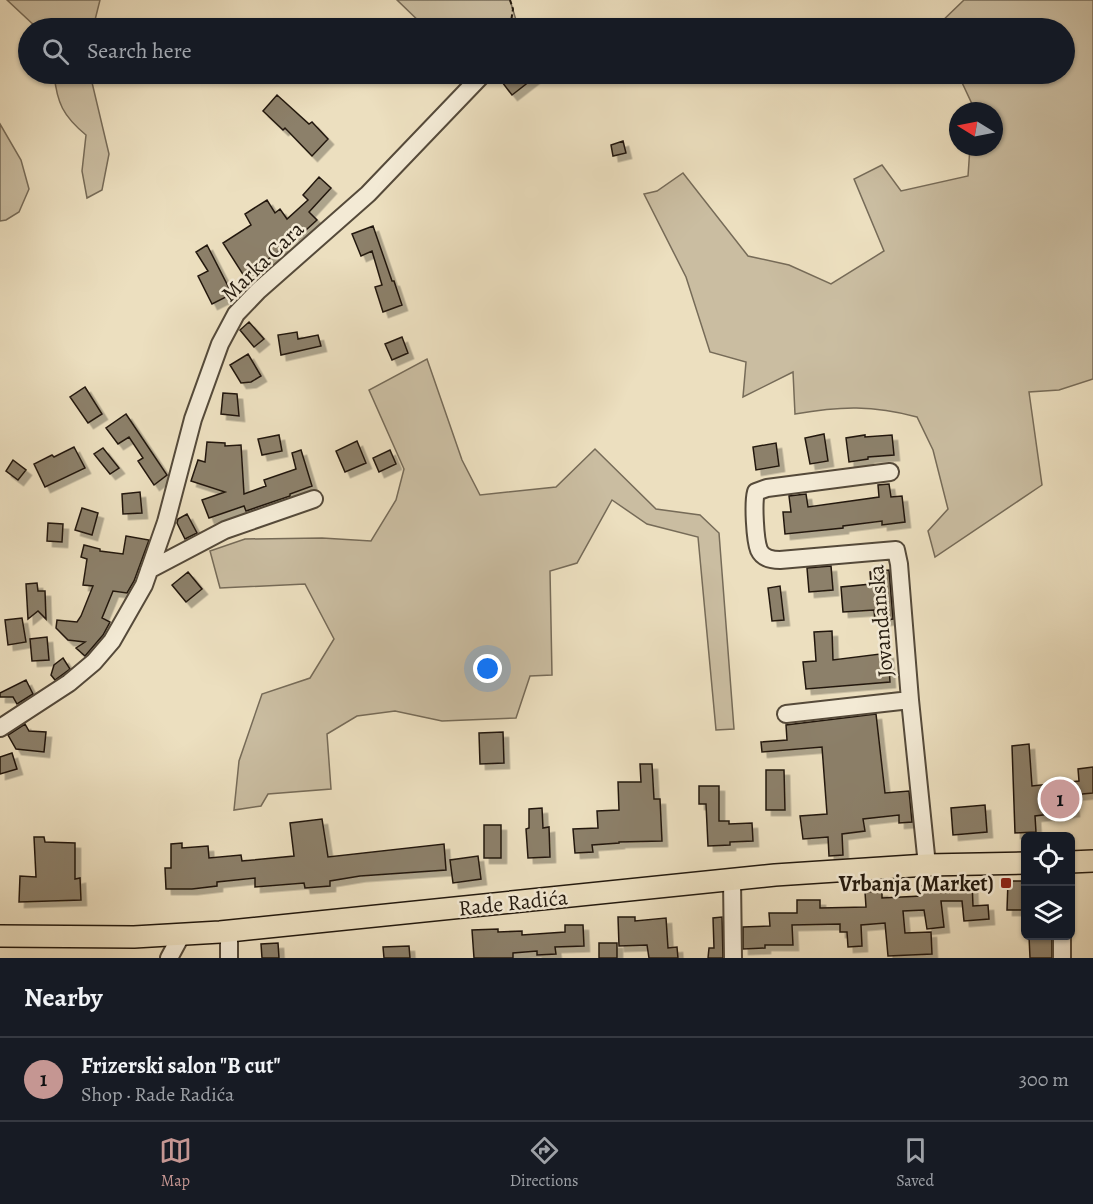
<!DOCTYPE html>
<html lang="en">
<head>
<meta charset="utf-8">
<style>
	:root { --surface:#171b24; --page:#20242c; --text:#f1f3f6; --muted:#9ea1a6; --line:#363941; --accent:#c59692 }
	body { margin:0; font-family:Alegreya,serif; background:var(--page); color:var(--text) }
	.controls { position:absolute; right:18px; bottom:18px; display:grid; overflow:hidden; border-radius:9px; box-shadow:0 2px 4px #0004 }
	.controls button { width:54px; height:54px; display:grid; place-items:center; padding:0; border:0; border-bottom:2px solid var(--line); background:var(--surface); color:var(--text); font:30px sans-serif }
	.compass { position:absolute; left:949px; top:102px; width:54px; height:54px; border-radius:50%; background:var(--surface); box-shadow:0 2px 4px #0004; rotate:280deg }
	.you { position:absolute; left:488px; top:669px; width:21px; height:21px; margin:-15px; border:4px solid #fff; border-radius:50%; background:#1a73e8; box-shadow:0 0 0 9px #1a73e833 }
	.badge { display:grid; place-items:center; width:39px; height:39px; border-radius:50%; background:var(--accent); color:#111; font-size:20px; font-weight:700 }
	.pin { position:absolute; translate:-50% -50%; border:3px solid #fff; box-shadow:0 2px 6px #0006 }
	.list { margin:0; padding:0; list-style:none }
	h2 { display:flex; justify-content:space-between; align-items:center; height:78px; margin:0; padding:0 24px; font-size:26px }
	h2 small { font-size:20px; font-weight:400; color:var(--muted) }
	.list li { display:grid; grid-template-columns:39px 1fr auto; gap:18px; align-items:center; box-sizing:border-box; height:84px; padding:0 24px; border-top:2px solid var(--line) }
	.list b { display:block; font-size:22px; white-space:nowrap }
	.list p { margin:0; font-size:20px; white-space:nowrap; color:var(--muted) }
	.list em { font-size:20px; font-style:normal; color:var(--muted) }
	.icon { flex:none; width:33px; height:33px; fill:none; stroke:currentColor; stroke-width:2; stroke-linecap:round; stroke-linejoin:round }
	.map { position:relative; flex:none; width:1093px; height:958px; overflow:hidden }
	.search { position:absolute; background:var(--surface); box-shadow:0 2px 4px #0004; left:18px; right:18px; top:18px; height:66px; display:flex; align-items:center; gap:15px; box-sizing:border-box; padding:0 21px; border-radius:33px; color:var(--muted); font-size:22px }
	.sheet { height:162px; background:var(--surface) }
	nav { display:flex; justify-content:space-around; align-items:center; box-sizing:border-box; height:84px; border-top:2px solid var(--line); background:var(--surface); font-size:16px; color:var(--muted) }
	nav a { display:grid; justify-items:center; gap:3px }
	nav .on { color:var(--accent) }
	.map>svg:first-child { display:block }
	.green { fill:#cabda1; stroke:#766b58; stroke-width:1.5 }
	.building { fill:#8c806a; stroke:#23190e; stroke-width:1.5; filter:url(#shadow) }
	.lines { fill:none; stroke-linecap:round; stroke-linejoin:round }
	.minor-casing { stroke:#554a3a; stroke-width:20 }
	.major-casing { stroke:#23190e; stroke-width:24 }
	.path { stroke:#23190e; stroke-width:2; stroke-dasharray:4.5 3; stroke-linecap:butt }
	.minor { stroke:#f3ead5; stroke-width:16 }
	.major { stroke:#ecdfbf; stroke-width:21 }
	.poi-dot { fill:#8f2418; stroke:#f3ead5; stroke-width:2 }
	.labels { text-anchor:middle; stroke-width:5; stroke-linejoin:round; paint-order:stroke }
	.street-label { font-size:22px; fill:#23190e; stroke:#f3ead5 }
	.poi-label { font-size:22px; font-weight:bold; fill:#23190e; stroke:#f3ead5; text-anchor:end }
</style>
</head>
<body>
<div class="map">
<svg width="1093" height="958" viewBox="0 0 1093 958">
	<defs>
		<filter id="shadow"><feDropShadow dx="5.5" dy="5.5" stdDeviation="0" flood-color="#0004"/></filter>
	</defs>
	<rect width="100%" height="100%" fill="#ecdfbf"/>
	<filter id="stains"><feTurbulence type="fractalNoise" baseFrequency=".00333" numOctaves="4"/><feColorMatrix values="0 0 0 0 .2 0 0 0 0 .09 0 0 0 0 .02 0 0 0 .5 -.17"/></filter>
	<radialGradient id="worn" r=".72"><stop offset=".6" stop-color="#630" stop-opacity="0"/><stop offset="1" stop-color="#630" stop-opacity=".3"/></radialGradient>
	<!-- green -->
	<path class="green" d="M7 0H100L93 28H37Z
		M397 0H510L516 20 509 28H426Z
		M964 0H1093V379L1059 390 1029 392 1042 485 935 557 928 531 948 509 933 450 917 417C873 405 840 406 795 414L793 372 743 397 746 362 710 352 686 277 644 194 657 191 683 173 748 256 789 265 831 284 884 251 854 179 882 165 901 191 968 176 970 147H994V111H972V104L958 74H1064V28H937L936 27Z
		M54 74H90L109 154 102 190 87 198 82 171 86 135C63 116 57 103 54 74Z
		M0 124 21 160 29 189 19 212 6 220 0 221Z
		M427 359 462 460 480 495 556 487 595 449 656 509 700 515 719 533 734 729 716 730 698 537 647 524 612 500 577 563 550 571 552 675 530 676 516 718 442 721 395 711 357 716 327 734 331 789 268 794 261 806 234 810 239 761 262 694 310 678 334 639 305 584 220 588 210 551 245 539 322 538 371 541 396 500 404 469 369 390Z"/>
	<!-- building -->
	<path class="building" d="M512 74H539L512 95 502 82Z
		M277 95 309 124 312 122 328 139 312 156 285 128 283 130 263 111Z
		M623 141 626 153 613 156 611 145Z
		M319 177 331 188 309 212 317 220 306 230 304 228 281 244 284 248 244 276 223 243 251 225 245 214 267 200 275 213 280 209 287 219 308 200 303 195Z
		M373 226 392 281H394L402 305 383 312 375 287 382 285 372 251 361 256 352 234Z
		M207 245 232 294 212 304 198 276 208 271 196 252Z
		M249 322 264 339 254 347 240 330Z
		M297 332 298 339 318 335 321 346 281 355 278 335Z
		M402 337 408 353 392 360 385 344Z
		M248 354 261 376 251 382 241 383 230 365Z
		M85 387 102 414 88 423 70 397Z
		M223 393 237 394 239 416 221 414Z
		M126 414 167 475 154 485 138 461 143 458 129 437 118 444 106 428Z
		M824 434 828 461 810 464 805 438Z
		M279 435 282 451 262 455 258 439Z
		M865 435V437L892 435 894 455 868 457V459L849 462 846 438Z
		M357 441 366 463 345 472 336 451Z
		M207 442 225 443V446L241 445 244 494 266 486 264 480 296 469 292 453 301 450 312 486 290 494V496L246 511 244 506 209 518 202 500 225 492 191 481 198 460 205 462Z
		M776 443 779 466 756 470 753 447Z
		M74 447 85 468 45 487 34 464 52 455 54 457Z
		M103 448 119 468 110 474 94 454Z
		M390 450 396 464 379 472 373 458Z
		M13 460 26 470 18 480 6 471Z
		M889 484 891 497 902 496 905 522 882 525V521L843 526V528L785 534 783 512H791L789 496 806 494 808 507 879 497 878 485Z
		M140 492 142 513 123 514 122 494Z
		M82 508 98 513 92 535 75 530Z
		M187 514 197 533 185 539 177 523 178 519Z
		M48 523 63 524 62 542 47 541Z
		M126 536 149 540 134 581 127 593 113 591 102 618 110 622 103 635 85 656 76 648 85 642 68 640 56 628 57 620 77 622 81 616 93 586 83 585 87 559 81 557 84 545 100 549V551L123 554Z
		M831 566 833 590 809 592 807 568Z
		M889 570 893 619 875 621 874 610 843 612 841 587 871 584 870 572Z
		M188 572 202 589 186 602 172 585Z
		M37 583 38 591H45L46 619 38 611 28 619 26 584Z
		M780 586 784 620 772 621 768 588Z
		M22 618 26 642 8 645 5 620Z
		M832 631 833 660 888 653 890 682 806 689 803 662 816 661 814 632Z
		M47 637 49 660 32 661 30 639Z
		M63 658 70 669 55 680 51 675 54 665Z
		M26 680 33 694 17 704 13 697H0V693Z
		M876 714 885 793 909 791 912 822 899 823V815L863 819 865 831 842 834 843 855 829 856 828 837 803 839 800 816 827 814 822 747 762 752 761 742 787 740 786 725Z
		M25 724 29 731 46 732 44 752 16 749 8 735Z
		M503 732 504 763 480 764 479 733Z
		M1029 744 1032 786 1079 781 1078 769 1093 767V793L1072 795 1074 811 1035 816 1036 832 1015 833 1012 746Z
		M12 753 17 769 0 774V757Z
		M640 764H652L654 799H660L662 841 619 842V843L592 845 593 852 575 853 573 829 598 828 597 811 619 810 618 782H641Z
		M766 770H784L785 810H766Z
		M699 786H719V821H729V824L752 823 753 841 730 842V845L708 846 706 804H699Z
		M985 805 987 832 953 835 951 808Z
		M542 808 543 828 549 827 550 857 528 858 526 829 529 828V809Z
		M322 819 328 857 444 844 446 870 360 876 330 881V886L305 888 304 883 255 887V878L217 882V886L192 889H166L165 868H171V844L182 843V848L208 846 209 858 241 855 242 861 294 856 290 823Z
		M484 825H501V858H484Z
		M34 837H44L45 842 75 843V879L80 878 81 900 19 902 20 876 36 877Z
		M478 856 481 879 453 883 450 860Z
		M972 880 973 906 988 905 989 919 964 921 962 901H941L944 927 927 929 924 910 903 911 905 933 931 932 932 954 888 956 885 923 861 925 862 946 848 947 847 932H840V924L792 925 793 945H765V948L743 949V927L770 926 769 913H797V900H820V908L866 907 865 892 882 891V898L921 896 920 886 945 884V881Z
		M1008 881H1026V910H1007Z
		M618 917H635V921L666 918 668 948 677 947 678 958H649L647 945 619 946Z
		M722 917 723 958H708L709 948H714L713 918Z
		M565 925H583L584 946 555 947 556 954 537 955V951L513 953V958H474L472 930 498 929V932L522 931V935L565 932Z
		M1029 936H1052V958H1030Z
		M278 943 279 958H262L261 944Z
		M599 943H617V958H599Z
		M409 946 410 958H384L383 947Z"/>
	<g class="lines">
		<defs>
			<path id="minor" d="M890 472 767 488 756 492C753 503 755 540 759 550 763 559 772 560 780 560L896 550 899 564 910 700 927 865
				M149 570 225 530 314 499
				M786 714 910 700
				M0 728 69 683 94 662 112 641 144 585 166 522 193 419 220 344 236 314 258 291 368 194 483 74
				M732 880 733 958
				M229 931V958
				M169 958 182 934
				M1062 958V936"/>
			<path id="major" d="M1070 862 1093 861
				M0 936 134 937 220 932 775 875 927 865 1026 863"/>
		</defs>
		<!-- minor casing -->
		<use href="#minor" class="minor-casing"/>
		<!-- major casing -->
		<use href="#major" class="major-casing"/>
		<!-- path -->
		<path class="path" d="M510 0 513 9 510 28"/>
		<!-- minor -->
		<use href="#minor" class="minor"/>
		<!-- major -->
		<use href="#major" class="major"/>
	</g>
	<!-- markers -->
	<rect class="poi-dot" x="1000" y="877" width="12" height="12" rx="3"/>
	<g class="labels">
		<!-- street labels -->
		<g class="street-label">
			<text transform="translate(262 261) rotate(-44)" y="8">Marka Cara</text>
			<text transform="translate(880 621) rotate(-95)" y="8">Jovandanska</text>
			<text transform="translate(513 902) rotate(-6)" y="8">Rade Radića</text>
		</g>
		<!-- poi labels -->
		<g class="poi-label">
			<text x="994" y="891">Vrbanja (Market)</text>
		</g>
	</g>
	<rect width="100%" height="100%" filter="url(#stains)"/>
	<rect width="100%" height="100%" fill="url(#worn)"/>
</svg>
<div class="controls">
<button><svg class="icon" aria-label="locate" viewBox="0 0 24 24"><circle cx="12" cy="12" r="6"/><path d="M12 2v4M12 18v4M2 12h4M18 12h4"/></svg></button>
<button><svg class="icon" aria-label="layers" viewBox="0 0 24 24"><path d="M12 4l9 5-9 5-9-5zM3 14l9 5 9-5"/></svg></button>
</div>
<svg class="compass" viewBox="-18 -18 36 36"><path d="M0-13l5 13h-10z" fill="#e53935"/><path d="M0 13l5-13h-10z" fill="#9ea1a6"/></svg>
<div class="you"></div>
<div class="pin badge" style="left:1060px;top:799px">1</div>
<div class="search"><svg class="icon" aria-label="search" viewBox="0 0 24 24"><circle cx="10" cy="10" r="6"/><path d="M15 15l6 6"/></svg>Search here</div>
</div>
<section class="sheet">
<h2>Nearby<small></small></h2>
<ul class="list">
<li><span class="badge">1</span><div><b>Frizerski salon &quot;B cut&quot;</b><p>Shop · Rade Radića</p></div><em>300 m</em></li>
</ul>
</section>
<nav>
<a class="on"><svg class="icon" aria-label="map" viewBox="0 0 24 24"><path d="M3 6l6-2 6 2 6-2v14l-6 2-6-2-6 2zM9 4v14M15 6v14"/></svg>Map</a>
<a><svg class="icon" aria-label="directions" viewBox="0 0 24 24"><path d="M12 3l9 9-9 9-9-9zM9 14v-3h6M13 9l2 2-2 2"/></svg>Directions</a>
<a><svg class="icon" aria-label="saved" viewBox="0 0 24 24"><path d="M7 4h10v16l-5-4-5 4z"/></svg>Saved</a>
</nav>
</body>
</html>
